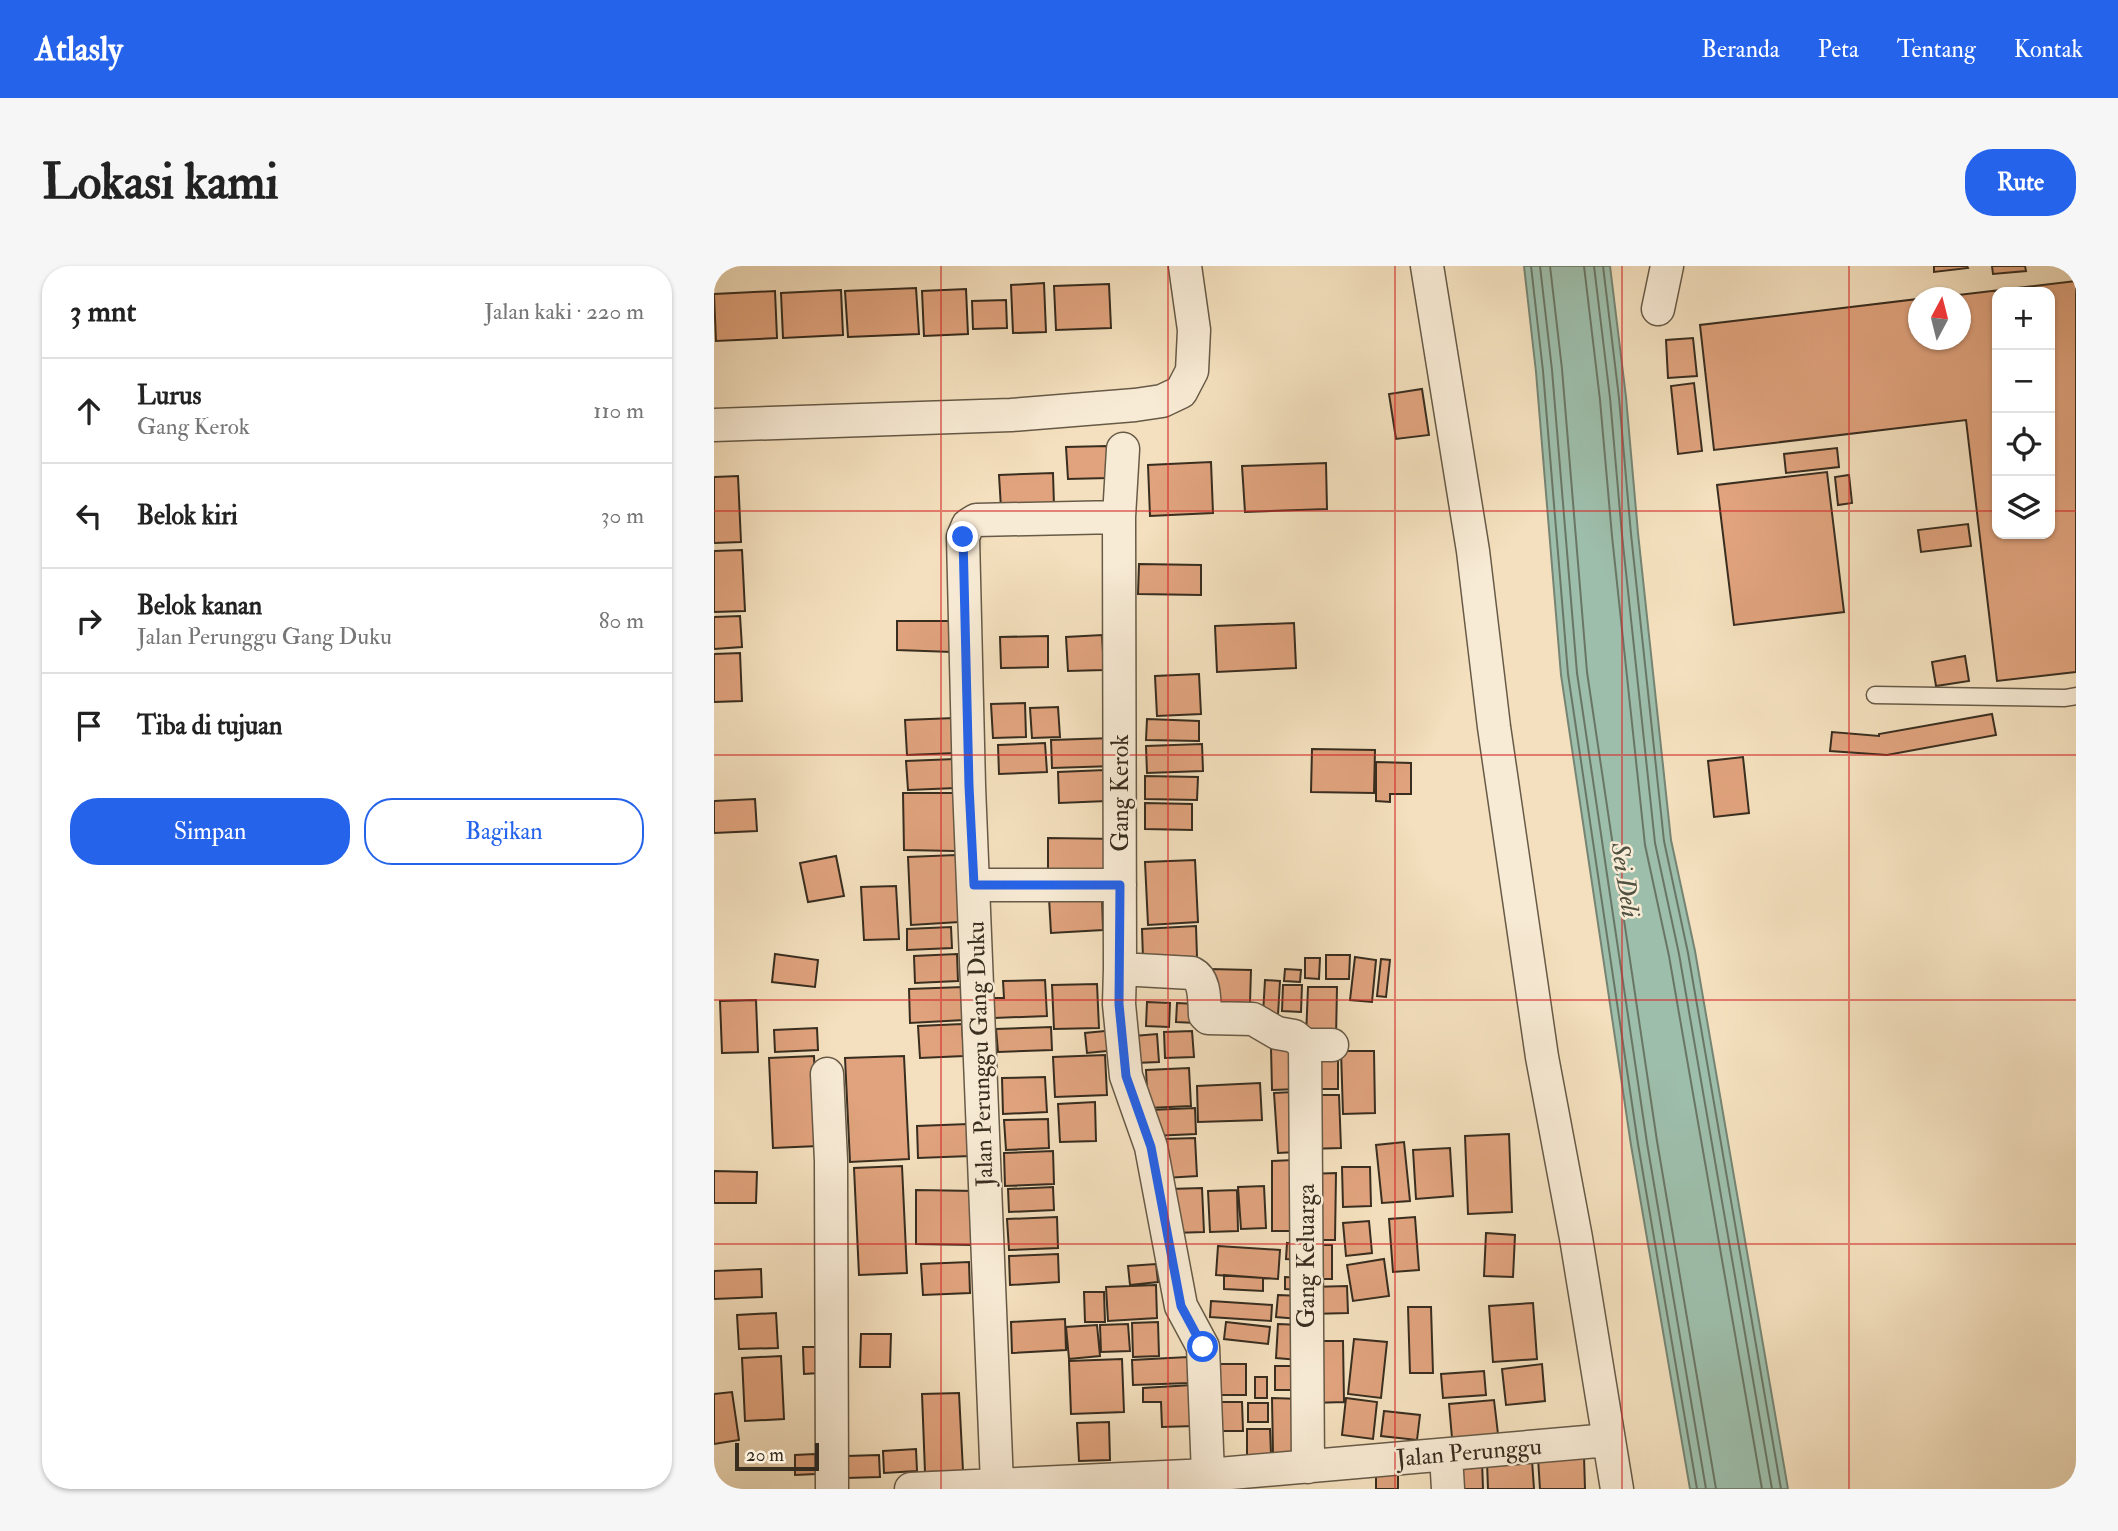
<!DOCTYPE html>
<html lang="id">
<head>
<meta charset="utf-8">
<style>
	:root { --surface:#fff; --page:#f6f6f6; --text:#222; --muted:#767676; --line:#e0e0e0; --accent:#2563eb }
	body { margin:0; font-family:"IM FELL Double Pica",serif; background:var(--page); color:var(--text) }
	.controls { position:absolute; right:21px; top:21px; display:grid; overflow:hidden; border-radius:14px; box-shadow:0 2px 5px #0004 }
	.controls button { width:63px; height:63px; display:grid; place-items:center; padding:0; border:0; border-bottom:2px solid var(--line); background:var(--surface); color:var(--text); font:35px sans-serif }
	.compass { position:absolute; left:1194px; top:21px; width:63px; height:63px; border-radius:50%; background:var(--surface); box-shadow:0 2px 5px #0004; rotate:7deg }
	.scale { position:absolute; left:21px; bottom:18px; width:84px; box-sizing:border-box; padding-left:7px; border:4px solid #382d1f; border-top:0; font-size:19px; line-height:24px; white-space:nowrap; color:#382d1f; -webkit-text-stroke:5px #f8ebd5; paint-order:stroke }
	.stop { position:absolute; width:21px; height:21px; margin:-16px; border:5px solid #2563eb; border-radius:50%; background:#fff }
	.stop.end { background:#2563eb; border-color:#fff; box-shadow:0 2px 7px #0008 }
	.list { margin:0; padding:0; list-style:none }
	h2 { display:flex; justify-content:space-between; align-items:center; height:91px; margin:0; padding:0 28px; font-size:30px }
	h2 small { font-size:23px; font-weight:400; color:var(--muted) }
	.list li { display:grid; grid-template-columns:46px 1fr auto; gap:21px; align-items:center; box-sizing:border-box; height:105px; padding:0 28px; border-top:2px solid var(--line) }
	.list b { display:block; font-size:26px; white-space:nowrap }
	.list p { margin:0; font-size:23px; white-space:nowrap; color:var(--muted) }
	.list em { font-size:23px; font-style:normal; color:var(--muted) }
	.actions { display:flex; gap:14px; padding:21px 28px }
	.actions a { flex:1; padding:16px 0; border:2px solid var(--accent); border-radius:28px; text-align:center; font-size:24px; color:var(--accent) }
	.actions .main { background:var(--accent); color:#fff }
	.icon { flex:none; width:38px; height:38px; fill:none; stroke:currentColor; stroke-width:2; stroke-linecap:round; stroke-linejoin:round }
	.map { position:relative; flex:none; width:1362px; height:1223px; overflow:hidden; border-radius:28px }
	header { display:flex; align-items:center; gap:42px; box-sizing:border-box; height:98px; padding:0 35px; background:var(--accent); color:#fff }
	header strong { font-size:33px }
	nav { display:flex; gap:38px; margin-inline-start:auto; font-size:24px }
	.intro { display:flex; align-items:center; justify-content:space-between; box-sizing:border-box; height:168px; padding:0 42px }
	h1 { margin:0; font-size:49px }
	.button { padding:18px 32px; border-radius:28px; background:var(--accent); color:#fff; font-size:24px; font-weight:700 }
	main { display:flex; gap:42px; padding:0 42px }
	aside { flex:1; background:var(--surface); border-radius:28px; box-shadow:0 2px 5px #0004 }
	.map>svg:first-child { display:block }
	.water { fill:#9dbeab; stroke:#758473; stroke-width:2 }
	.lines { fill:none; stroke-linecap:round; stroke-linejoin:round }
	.shore { stroke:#6a7665; stroke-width:2 }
	.building { fill:#e0a37d; stroke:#382d1f; stroke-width:2; fill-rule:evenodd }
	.lane-casing { stroke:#675a47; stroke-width:19 }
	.street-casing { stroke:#675a47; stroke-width:35 }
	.lane { stroke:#f8ebd5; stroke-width:16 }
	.street { stroke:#f8ebd5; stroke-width:32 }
	.route { stroke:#2563eb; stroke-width:9 }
	.grid { fill:none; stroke:#d62828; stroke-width:2; stroke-opacity:0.55 }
	.labels { text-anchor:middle; stroke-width:5; stroke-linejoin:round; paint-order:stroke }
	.street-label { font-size:24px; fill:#382d1f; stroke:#f8ebd5 }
	.water-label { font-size:26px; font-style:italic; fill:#515142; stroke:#f8ebd5 }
</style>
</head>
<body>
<header>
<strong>Atlasly</strong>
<nav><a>Beranda</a><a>Peta</a><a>Tentang</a><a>Kontak</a></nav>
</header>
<div class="intro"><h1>Lokasi kami</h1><a class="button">Rute</a></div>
<main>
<aside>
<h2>3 mnt<small>Jalan kaki · 220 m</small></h2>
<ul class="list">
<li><svg class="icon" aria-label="ahead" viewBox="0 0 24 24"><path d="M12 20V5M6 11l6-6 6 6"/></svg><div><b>Lurus</b><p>Gang Kerok</p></div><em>110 m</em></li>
<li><svg class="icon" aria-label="left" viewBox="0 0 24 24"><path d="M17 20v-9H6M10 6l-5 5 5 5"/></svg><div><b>Belok kiri</b></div><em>30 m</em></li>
<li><svg class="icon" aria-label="right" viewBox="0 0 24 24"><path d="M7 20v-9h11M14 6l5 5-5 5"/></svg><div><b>Belok kanan</b><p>Jalan Perunggu Gang Duku</p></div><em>80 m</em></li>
<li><svg class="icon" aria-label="arrive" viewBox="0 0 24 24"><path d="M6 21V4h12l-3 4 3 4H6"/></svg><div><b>Tiba di tujuan</b></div></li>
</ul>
<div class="actions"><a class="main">Simpan</a><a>Bagikan</a></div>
</aside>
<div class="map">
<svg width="1362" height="1223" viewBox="0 0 1362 1223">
	<rect width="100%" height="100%" fill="#f4e0be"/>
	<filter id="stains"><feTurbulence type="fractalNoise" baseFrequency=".00286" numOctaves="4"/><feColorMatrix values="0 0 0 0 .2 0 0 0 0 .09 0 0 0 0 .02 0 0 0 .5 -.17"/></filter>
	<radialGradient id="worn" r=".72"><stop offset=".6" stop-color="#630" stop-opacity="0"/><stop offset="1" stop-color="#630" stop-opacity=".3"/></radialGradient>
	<!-- water -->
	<path class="water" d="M810 0H896L912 131 924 267 957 574 981 685 1074 1223H976L917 879 847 409 822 106Z"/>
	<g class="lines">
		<!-- shore -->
		<path class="shore" d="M817 0 829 105 854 408 924 878 983 1223
			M826 0 838 104 863 407 933 877 992 1223
			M836 0 848 103 873 406 943 875 1002 1223
			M870 0 886 134 898 270 931 579 955 690 1048 1223
			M880 0 896 132 908 269 941 577 965 688 1058 1223
			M889 0 905 132 917 268 950 575 974 687 1067 1223"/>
	</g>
	<!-- building -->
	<path class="building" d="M1220 0H1253L1254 2 1220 6Z
		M1278 0H1311L1312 5 1279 8Z
		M1362 15V406L1283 415 1252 154 1000 184 986 59 1204 33V74H1246V32H1219ZM1283 26H1336V268H1283Z
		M330 17 332 66 299 67 297 19Z
		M395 18 397 62 342 64 340 20Z
		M202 22 205 68 134 71 131 25Z
		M252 23 254 68 210 70 208 25Z
		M127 24 129 69 69 72 67 27Z
		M61 25 63 72 2 75 0 28Z
		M292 34 293 62 259 63 258 35Z
		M979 72 983 110 954 112 952 74Z
		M980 117 988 185 964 188 957 120Z
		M708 123 715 169 682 173 675 128Z
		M393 180 394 212 354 213 352 181Z
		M1123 182 1125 201 1072 207 1070 188Z
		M497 196 499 247 436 250 434 199Z
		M612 197 613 243 531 246 528 200Z
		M1113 206 1130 346 1020 359 1003 219Z
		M339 207 340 240 287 242 285 209Z
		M1135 209 1138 237 1124 239 1121 211Z
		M24 210 27 276 0 277V211Z
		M1254 258 1257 280 1207 286 1204 264Z
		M28 284 31 345 0 346V285Z
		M425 298 487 299V329L424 328Z
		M26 350 28 381 0 383V351Z
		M183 355H239L238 386 183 384Z
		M580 357 582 402 503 406 501 360Z
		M388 369 390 404 354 405 352 371Z
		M334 370V401L287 402 286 371Z
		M26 387 28 435 0 436V388Z
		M1251 390 1255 415 1222 420 1218 396Z
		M485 408 487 448 443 450 441 410Z
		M311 437 312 471 279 472 277 438Z
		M344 441 346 471 318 472 316 442Z
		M1278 448 1282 469 1173 489 1116 485 1118 466 1165 470V468Z
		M240 452 242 487 193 489 191 454Z
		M433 453 485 455V475L432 474Z
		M399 472 400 500 338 502 337 474Z
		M331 477 333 506 285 508 284 479Z
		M488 478 489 505 433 507 432 480Z
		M598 483 661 484 660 527 597 526Z
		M1029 491 1035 547 1000 551 994 495Z
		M241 493 242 522 194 524 192 495Z
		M662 496 697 497V528H676V536L662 535Z
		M391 504 393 535 345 537 344 506Z
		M431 510 484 511 483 534 431 533Z
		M189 527H241V585L190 584Z
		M41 533 43 565 0 567V535Z
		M431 537 478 538V564L431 563Z
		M334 572 404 573 403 611 334 610Z
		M242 589 245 656 197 659 194 591Z
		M122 590 130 630 94 636 86 597Z
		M481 594 484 656 434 659 431 596Z
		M182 620 185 673 150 674 147 621Z
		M388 630 389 664 337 667 335 632Z
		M482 660 483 691 429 693 428 663Z
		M237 661 238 682 193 684V663Z
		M61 688 104 694 101 721 58 716Z
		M243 688 244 715 201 717 200 690Z
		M612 689H636L635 713H612Z
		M641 691 662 694 658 736 636 734Z
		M591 692H606L605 713 591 712Z
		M667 693 676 694 672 731 663 730Z
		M496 703 537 704 536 737 495 736Z
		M571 703 587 704 586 716 570 715Z
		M331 714 333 750 280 752 278 732H290L289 715Z
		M551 714 566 715 564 749 549 748Z
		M383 718 385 762 340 763 338 719Z
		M569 719H588L587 746 568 745Z
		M249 721 250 754 196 757 195 723Z
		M594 721H623L622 772 592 771Z
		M42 734 44 786 8 787 6 735Z
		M433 736 456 737 455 761 432 760Z
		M463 737 482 738 481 757 462 756Z
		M248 758 250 790 206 792 204 760Z
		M337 761 338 784 284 786 282 763Z
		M103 762 104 784 61 786 60 764Z
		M401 764 403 784 373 787 371 767Z
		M478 765 480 791 451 792 450 766Z
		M443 768 445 796 421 797 420 770Z
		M585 781V823L558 824 557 782Z
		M627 785H660L661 847 629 848Z
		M595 787H624V823H595Z
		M391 789 393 829 341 831 339 791Z
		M100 790 104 880 59 882 55 792Z
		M190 790 195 893 136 896 131 792Z
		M475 802 477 840 434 842 432 804Z
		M331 811 333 846 289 848 288 812Z
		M546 817 548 854 484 856 483 820Z
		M579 826 582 886 564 887 560 827Z
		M593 829H625L627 882 594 883Z
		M381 836 382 875 346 876 344 838Z
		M481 842 482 868 438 870 436 844Z
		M334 853 335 882 292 884 290 854Z
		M254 858 256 890 204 892 203 860Z
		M795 868 798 946 754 948 751 870Z
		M481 872 483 910 451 912 449 873Z
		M690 876 696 935 668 937 662 879Z
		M736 882 739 930 702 933 699 884Z
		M339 885 340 918 291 920 290 887Z
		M580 894V965H558V895Z
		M188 900 193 1007 145 1009 140 902Z
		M628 901H656L657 940 629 941Z
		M0 905 43 906 42 937H0Z
		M622 907 621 974H594L593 908Z
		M550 920 552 962 527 963 524 921Z
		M339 921 340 944 295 946 294 923Z
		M488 922 490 966 458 967 456 923Z
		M202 924 261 925 260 979 202 978Z
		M523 924 524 965 496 966 494 925Z
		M343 951 344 982 295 984 293 953Z
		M701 951 705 1004 679 1006 675 953Z
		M655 955 658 987 632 990 629 957Z
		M772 967 801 969 799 1011 770 1010Z
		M573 977 587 979 585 994 572 993Z
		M600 979H618V1013H601Z
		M504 980 566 984 564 1013 502 1009Z
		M344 988 345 1016 296 1019 295 990Z
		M670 993 675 1030 639 1035 633 999Z
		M255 996 256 1027 209 1029 207 998Z
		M442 998 444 1016 416 1019 414 1000Z
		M47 1003 48 1031 0 1033V1005Z
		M510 1009 549 1012V1025L510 1023Z
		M571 1011 586 1012 585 1024 571 1023Z
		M442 1019 443 1052 394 1055 392 1021Z
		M633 1020 634 1047 597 1048 596 1021Z
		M370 1026H390L391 1056H371Z
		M564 1029 587 1030 585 1053 562 1051Z
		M497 1035 558 1039 557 1055 496 1051Z
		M819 1037 823 1093 779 1096 775 1040Z
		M694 1041H717L719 1107H696Z
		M62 1047 64 1082 25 1083 23 1049Z
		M351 1053 352 1084 298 1087 297 1056Z
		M444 1056 445 1090 419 1091 418 1057Z
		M512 1056 556 1061 554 1078 510 1073Z
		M414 1058 416 1085 387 1086 386 1059Z
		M564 1058 587 1059 585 1094 562 1092Z
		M383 1059 386 1090 355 1093 352 1061Z
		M147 1068H177L176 1101H146Z
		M640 1073 673 1076 667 1132 634 1128Z
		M597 1075H629L630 1136 598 1137Z
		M89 1081H105L106 1107 90 1108Z
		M67 1090 70 1153 31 1155 28 1092Z
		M474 1091 475 1117 419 1119 418 1094Z
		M408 1093 410 1146 357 1148 355 1095Z
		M504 1098H532V1129H504Z
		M828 1098 831 1135 792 1139 788 1103Z
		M561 1100H584V1124H561Z
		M770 1105 772 1129 729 1132 727 1108Z
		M541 1111H553V1132H541Z
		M478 1119 480 1160 448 1161 447 1136H429V1122Z
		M18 1126 25 1174 0 1178V1128Z
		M245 1127 249 1205 211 1206 208 1128Z
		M558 1132 587 1133 588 1188H559Z
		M632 1132 663 1136 659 1173 628 1169Z
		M780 1134 784 1168 738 1172 735 1138Z
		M503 1136H528L529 1165H503Z
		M534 1137H554V1156H534Z
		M670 1145 706 1149 703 1174 667 1170Z
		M395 1156 396 1194 365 1195 363 1157Z
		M533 1163H556L557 1189H533Z
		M202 1183 203 1205 170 1207 169 1185Z
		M101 1188 102 1208 81 1209V1189Z
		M165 1189 166 1211 132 1212V1190Z
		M870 1190 871 1223H826L824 1192Z
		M768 1194 769 1223H741L740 1195Z
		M818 1194 820 1223H774L773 1196Z
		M662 1204H684V1223H662Z"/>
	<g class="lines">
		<defs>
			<path id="lane" d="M1161 429 1351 432 1362 430"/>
			<path id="street" d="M713 0 759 285 780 461 828 791 862 972 903 1223
				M944 43 953 0
				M0 159 297 149 421 139 448 135 467 126 478 105 480 64 471 0
				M409 183 405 251 406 703 405 738 412 810 437 881 467 1040 489 1081 494 1209
				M260 619H406
				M406 703 478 707C492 714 490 735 491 749L494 752 539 753 563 767 580 770 591 779H618
				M591 779 594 1201
				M113 808 117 895 118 1223
				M732 1189 734 1223
				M283 1218 255 520 249 271 254 259 262 254 405 251
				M197 1223 494 1209 895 1174"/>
		</defs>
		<!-- lane casing -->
		<use href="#lane" class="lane-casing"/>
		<!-- street casing -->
		<use href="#street" class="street-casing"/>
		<!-- lane -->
		<use href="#lane" class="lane"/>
		<!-- street -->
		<use href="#street" class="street"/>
	</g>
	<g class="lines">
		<!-- route -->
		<path class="route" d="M249 271 255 520 260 619H406L405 738 412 810 437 881 467 1040 489 1081"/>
	</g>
	<!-- grid -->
	<path class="grid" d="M227 0V1223M454 0V1223M681 0V1223M908 0V1223M1135 0V1223M0 245H1283M1336 245H1362M0 489H1362M0 734H1362M0 978H1362"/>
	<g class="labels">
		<!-- street labels -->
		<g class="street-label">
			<text transform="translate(406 527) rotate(-90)" y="8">Gang Kerok</text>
			<text transform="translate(266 788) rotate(-92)" y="8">Jalan Perunggu Gang Duku</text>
			<text transform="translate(592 990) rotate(-90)" y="8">Gang Keluarga</text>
			<text transform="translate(755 1186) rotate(-5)" y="8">Jalan Perunggu</text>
		</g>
		<!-- water labels -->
		<g class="water-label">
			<text transform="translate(912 614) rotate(81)" y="9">Sei Deli</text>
		</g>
	</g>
	<rect width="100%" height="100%" filter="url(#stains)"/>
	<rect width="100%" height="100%" fill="url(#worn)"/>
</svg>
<div class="controls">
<button>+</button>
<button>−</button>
<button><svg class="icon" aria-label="locate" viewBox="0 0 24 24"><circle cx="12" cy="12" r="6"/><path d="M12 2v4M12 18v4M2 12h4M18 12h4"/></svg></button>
<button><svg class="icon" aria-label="layers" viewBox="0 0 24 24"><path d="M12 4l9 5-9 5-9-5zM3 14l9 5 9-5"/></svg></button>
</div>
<svg class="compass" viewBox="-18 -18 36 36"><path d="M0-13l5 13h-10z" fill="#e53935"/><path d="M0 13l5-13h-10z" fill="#767676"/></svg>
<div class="scale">20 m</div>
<div class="stop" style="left:489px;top:1081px"></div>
<div class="stop end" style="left:249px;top:271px"></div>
</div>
</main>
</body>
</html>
